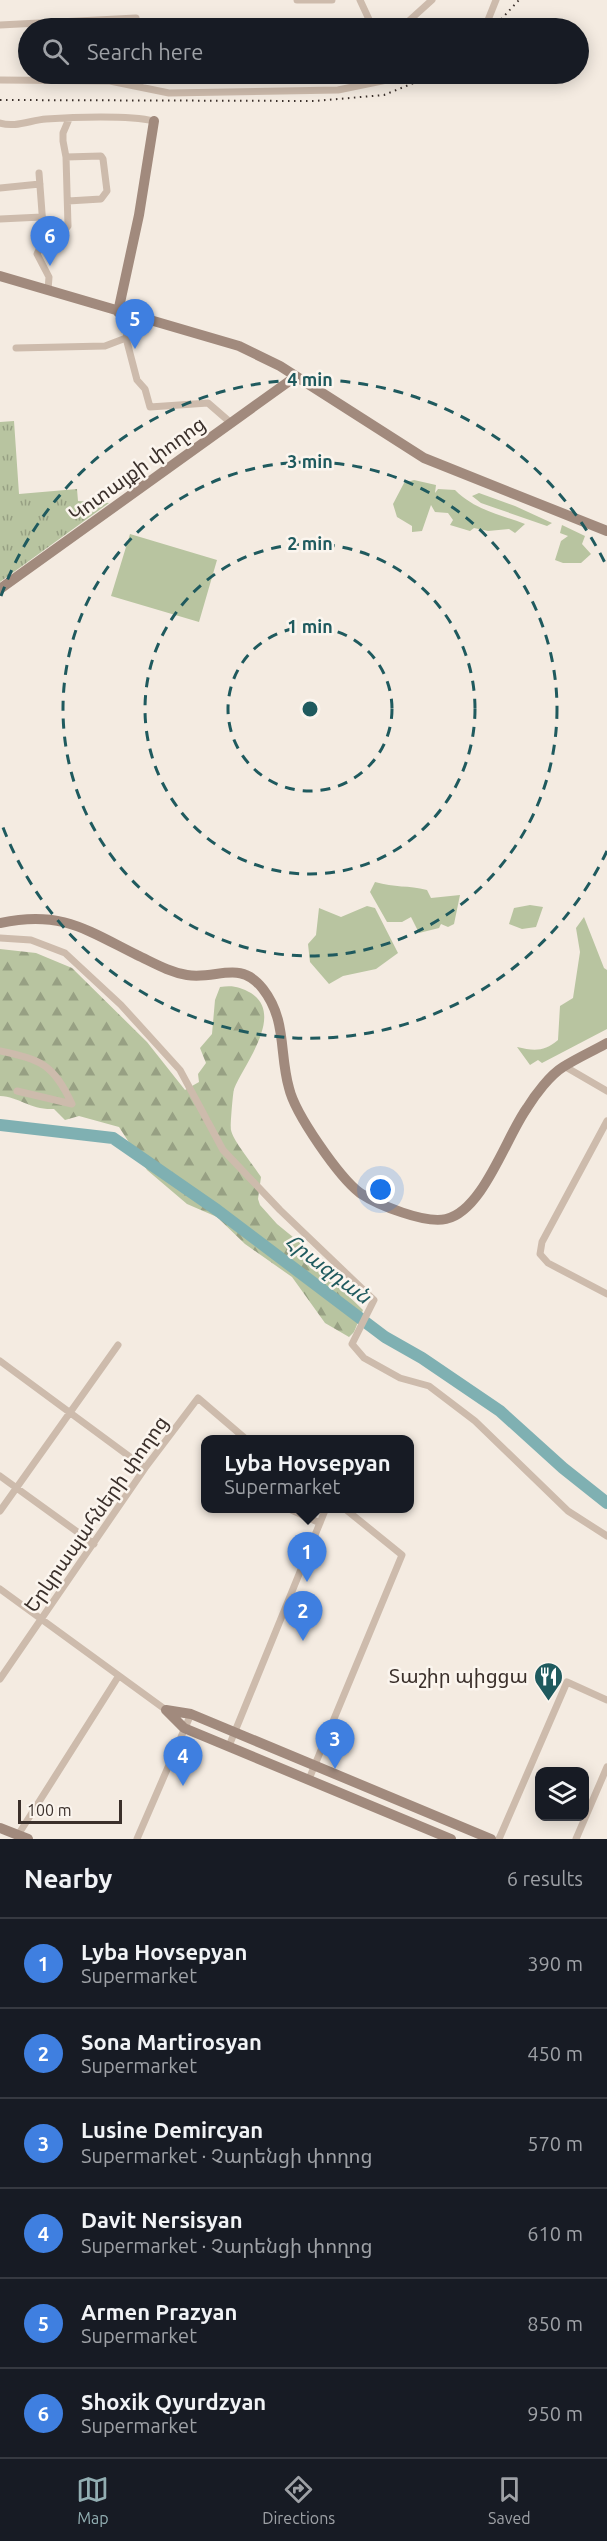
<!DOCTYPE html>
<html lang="en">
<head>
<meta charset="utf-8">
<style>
	:root { --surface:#171b24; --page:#20242c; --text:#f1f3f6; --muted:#9ea1a6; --line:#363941; --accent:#92aeb2 }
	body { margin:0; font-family:Ubuntu,"Noto Sans Armenian",sans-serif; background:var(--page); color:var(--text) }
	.controls { position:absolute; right:18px; bottom:18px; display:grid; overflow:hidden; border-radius:12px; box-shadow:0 3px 15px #0003 }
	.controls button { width:54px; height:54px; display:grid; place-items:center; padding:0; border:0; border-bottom:2px solid var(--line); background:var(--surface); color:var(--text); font:30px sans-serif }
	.scale { position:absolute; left:18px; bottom:15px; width:104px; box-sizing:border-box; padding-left:6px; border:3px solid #3b302b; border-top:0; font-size:16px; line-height:21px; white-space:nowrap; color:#3b302b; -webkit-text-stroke:4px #fbf5ee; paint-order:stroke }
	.you { position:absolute; left:381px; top:1190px; width:21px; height:21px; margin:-15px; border:4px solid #fff; border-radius:50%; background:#1a73e8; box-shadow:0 0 0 9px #1a73e833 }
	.badge { display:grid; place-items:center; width:39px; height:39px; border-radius:50%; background:var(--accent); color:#fff; font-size:20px; font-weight:700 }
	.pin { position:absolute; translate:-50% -50px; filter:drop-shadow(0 2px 3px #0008) }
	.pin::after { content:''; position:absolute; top:32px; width:21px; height:18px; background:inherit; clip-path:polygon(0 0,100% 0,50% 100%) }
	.popup { position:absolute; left:201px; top:1435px; width:213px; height:78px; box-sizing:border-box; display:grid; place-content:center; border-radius:12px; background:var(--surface); filter:drop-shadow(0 2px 4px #0005); font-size:20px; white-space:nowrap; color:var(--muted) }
	.popup b { font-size:22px; color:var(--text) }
	.popup::after { content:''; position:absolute; left:50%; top:100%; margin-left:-12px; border:12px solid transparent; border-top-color:var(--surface) }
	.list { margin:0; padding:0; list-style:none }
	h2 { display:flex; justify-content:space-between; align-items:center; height:78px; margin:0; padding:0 24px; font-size:26px }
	h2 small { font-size:20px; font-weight:400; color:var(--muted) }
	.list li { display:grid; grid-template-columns:39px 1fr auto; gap:18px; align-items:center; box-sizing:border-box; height:90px; padding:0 24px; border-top:2px solid var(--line) }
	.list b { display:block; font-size:22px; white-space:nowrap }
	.list p { margin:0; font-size:20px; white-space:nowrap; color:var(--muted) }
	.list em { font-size:20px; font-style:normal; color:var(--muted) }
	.icon { flex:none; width:33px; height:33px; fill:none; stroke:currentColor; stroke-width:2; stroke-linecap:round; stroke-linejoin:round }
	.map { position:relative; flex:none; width:607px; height:1839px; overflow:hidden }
	.search { position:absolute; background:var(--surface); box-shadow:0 3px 15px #0003; left:18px; right:18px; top:18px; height:66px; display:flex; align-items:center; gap:15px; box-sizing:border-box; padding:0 21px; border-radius:33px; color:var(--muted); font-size:22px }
	.sheet { height:618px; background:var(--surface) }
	nav { display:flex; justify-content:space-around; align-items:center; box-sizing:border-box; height:84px; border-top:2px solid var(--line); background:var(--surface); font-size:16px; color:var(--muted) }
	nav a { display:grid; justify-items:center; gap:3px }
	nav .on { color:var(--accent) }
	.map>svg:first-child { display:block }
	.grass { fill:#b8c4a0 }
	.forest { fill:url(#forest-firs) }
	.park { fill:url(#park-tufts) }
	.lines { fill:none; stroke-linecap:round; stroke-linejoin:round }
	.river { stroke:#7fb0b2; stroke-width:12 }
	.street { stroke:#cdbbac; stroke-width:7 }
	.secondary { stroke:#a18a7d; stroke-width:10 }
	.rail { stroke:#3b302b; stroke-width:2; stroke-dasharray:1.5 4.5; stroke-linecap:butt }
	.ring { fill:none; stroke:#1f5a5e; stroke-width:3; stroke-dasharray:10 8 }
	.labels { text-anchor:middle; stroke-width:5; stroke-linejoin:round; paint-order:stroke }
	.street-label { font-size:20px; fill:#3b302b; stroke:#fbf5ee }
	.poi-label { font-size:20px; fill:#3b302b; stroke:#fbf5ee; text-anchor:end }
	.water-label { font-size:21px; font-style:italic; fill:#1f5a5e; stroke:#fbf5ee }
	.centre { fill:#1f5a5e; stroke:#fbf5ee; stroke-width:3 }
	.ring-label { font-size:18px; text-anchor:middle; font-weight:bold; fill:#1f5a5e; stroke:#fbf5ee; stroke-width:5; stroke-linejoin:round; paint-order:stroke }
</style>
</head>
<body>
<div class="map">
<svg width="607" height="1839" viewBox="0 0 607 1839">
	<defs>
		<pattern id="forest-firs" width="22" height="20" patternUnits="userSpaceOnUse" patternTransform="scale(1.5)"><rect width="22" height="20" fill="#b8c4a0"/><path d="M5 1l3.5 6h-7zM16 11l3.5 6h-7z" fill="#97a083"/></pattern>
		<pattern id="park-tufts" width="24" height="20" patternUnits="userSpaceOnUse" patternTransform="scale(1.5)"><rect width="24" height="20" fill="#b8c4a0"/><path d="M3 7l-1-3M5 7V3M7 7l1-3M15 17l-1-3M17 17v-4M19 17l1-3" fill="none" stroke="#97a083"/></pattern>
	</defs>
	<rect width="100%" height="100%" fill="#f4ebe1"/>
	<!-- grass -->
	<path class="grass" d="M414 480 436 485 435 493 438 489 455 490C475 510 499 514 525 524L515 533 509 529 488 531 474 528 470 531 450 525 453 520 448 513 435 512 431 505 422 531 412 532V526L397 517 393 504 404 483Z
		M479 493 515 506 552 523 547 526 481 503 472 496Z
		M562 525 585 536 582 544 591 554 581 563H563L555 560 561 541 568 536 560 533Z
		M130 534 217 560 199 622 111 596Z
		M375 882C395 888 408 885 427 890L431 898 460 895 454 924 448 927 441 924 439 928 419 933 411 917 402 922H387L370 892Z
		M530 905 543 907 536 927 522 929 509 924 514 908Z
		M367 906 375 908 398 953 376 969 343 976 329 984 310 962 308 944 316 935 319 908 341 917Z
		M584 917 604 968 607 970V1029L542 1063 538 1060 530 1065 517 1047C534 1051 544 1052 558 1040L560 1006 573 998 580 952 576 928Z"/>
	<!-- forest -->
	<path class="forest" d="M0 949 36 953 72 968 147 1042 185 1090 199 1082 198 1074 206 1063 200 1048 212 1034 215 1000 220 987C233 985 240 987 251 993 285 1015 244 1064 234 1089 233 1092 230 1127 231 1130 233 1141 255 1167 261 1177L258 1199 260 1205 277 1224 321 1260 333 1281 363 1310 354 1332 349 1337 325 1323 292 1277 245 1244 217 1217 187 1204 147 1170 119 1127 79 1116 65 1120 54 1109C30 1110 20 1097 0 1096Z"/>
	<!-- park -->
	<path class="park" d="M14 421 19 494 77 489 78 501 109 503 0 582V422Z"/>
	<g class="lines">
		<!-- river -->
		<path class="river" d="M0 1125 113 1138 217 1210 385 1337 422 1358 500 1411 563 1468 607 1503"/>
		<!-- street -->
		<path class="street" d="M297 0H332
			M360 0 373 28
			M0 25 136 18 138 28
			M401 28 432 0
			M480 28 488 20 496 0
			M0 80 110 81 169 93 338 90 416 74
			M140 87V74
			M0 123C15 128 31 120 46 119 73 117 129 115 154 121
			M66 157 101 156 103 159 107 191 101 199 68 201
			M39 173 44 239 37 254 49 277 48 290
			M0 188 40 184
			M0 219 42 217
			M44 239 63 232 68 226 66 157 63 141V133L69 119
			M126 338 137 380 145 389 150 407 208 403 231 423
			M16 348 105 346 126 338 131 315
			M0 938 31 940 65 953 121 1005 180 1070 223 1150 280 1210 374 1300 352 1344 364 1358 400 1378 429 1386 475 1421 568 1511 607 1536
			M0 1051C42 1060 53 1064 72 1104L17 1091
			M564 1066 607 1091
			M607 1121 542 1242 540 1254 548 1263 607 1294
			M0 1361 145 1468
			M0 1476 94 1544
			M287 1508 320 1523
			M0 1511 118 1345
			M0 1589 166 1710
			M0 1679 145 1468 198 1398 247 1440
			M229 1746 326 1508
			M309 1779 402 1555 344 1508
			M18 1835 118 1677
			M137 1839 191 1714
			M499 1839 567 1682 607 1700
			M576 1839 607 1767"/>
		<!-- secondary -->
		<path class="secondary" d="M0 276 239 346 280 366 424 458 607 531
			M118 312 139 215 154 121
			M0 589 295 377
			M0 923C60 910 85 929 137 955 154 963 169 972 187 975 217 980 240 959 263 989 287 1020 279 1053 289 1088 295 1114 339 1177 360 1193 378 1205 425 1224 446 1219 483 1211 506 1137 527 1108 535 1095 550 1075 563 1067 577 1058 593 1051 607 1043
			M166 1710 191 1714 491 1839
			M166 1710 184 1728 451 1839
			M0 1828 28 1839"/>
		<!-- rail -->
		<path class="rail" d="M493 28 519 0
			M0 100 315 101 384 95 436 74"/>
	</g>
	<!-- distance rings -->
	<g class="ring">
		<circle cx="310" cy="709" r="82"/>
		<circle cx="310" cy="709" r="165"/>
		<circle cx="310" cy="709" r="247"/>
		<path d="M607 851A329 329 0 0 1 1 822M1 596A329 329 0 0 1 607 567"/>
	</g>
	<!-- icons -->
	<defs>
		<symbol id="restaurant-pin" viewBox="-11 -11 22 30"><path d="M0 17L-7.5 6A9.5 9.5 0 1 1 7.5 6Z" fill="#1f5a5e" stroke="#fbf5ee"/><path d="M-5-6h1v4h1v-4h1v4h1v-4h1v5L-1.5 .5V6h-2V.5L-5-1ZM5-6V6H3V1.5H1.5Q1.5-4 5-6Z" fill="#fff"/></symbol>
	</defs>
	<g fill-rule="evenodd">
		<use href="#restaurant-pin" x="532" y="1660" width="33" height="45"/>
	</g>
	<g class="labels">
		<!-- street labels -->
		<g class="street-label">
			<text transform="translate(137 469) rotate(-36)" y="7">Կոտայքի փողոց</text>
			<text transform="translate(96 1514) rotate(-55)" y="7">Երկրապահների փողոց</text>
		</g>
		<!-- poi labels -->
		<g class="poi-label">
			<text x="528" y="1683">Տաշիր պիցցա</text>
		</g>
		<!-- water labels -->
		<g class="water-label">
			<text transform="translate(328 1269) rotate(37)" y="7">Հրազդան</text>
		</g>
	</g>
	<circle cx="310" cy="709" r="9" class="centre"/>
	<g class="ring-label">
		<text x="310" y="386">4 min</text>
		<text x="310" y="468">3 min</text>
		<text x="310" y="550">2 min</text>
		<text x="310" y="633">1 min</text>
	</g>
</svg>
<div class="controls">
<button><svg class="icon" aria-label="layers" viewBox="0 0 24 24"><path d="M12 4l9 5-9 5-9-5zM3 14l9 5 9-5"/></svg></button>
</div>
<div class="scale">100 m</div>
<div class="you"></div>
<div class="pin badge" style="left:307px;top:1582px;background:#3f7fe0">1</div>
<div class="popup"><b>Lyba Hovsepyan</b>Supermarket</div>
<div class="pin badge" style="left:303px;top:1641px;background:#3f7fe0">2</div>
<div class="pin badge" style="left:335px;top:1769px;background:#3f7fe0">3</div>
<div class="pin badge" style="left:183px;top:1786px;background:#3f7fe0">4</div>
<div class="pin badge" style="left:135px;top:349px;background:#3f7fe0">5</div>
<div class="pin badge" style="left:50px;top:266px;background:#3f7fe0">6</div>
<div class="search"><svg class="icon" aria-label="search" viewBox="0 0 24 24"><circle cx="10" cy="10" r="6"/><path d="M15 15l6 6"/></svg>Search here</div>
</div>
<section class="sheet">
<h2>Nearby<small>6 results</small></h2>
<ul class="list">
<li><span class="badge" style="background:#3f7fe0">1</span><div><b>Lyba Hovsepyan</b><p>Supermarket</p></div><em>390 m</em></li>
<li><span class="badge" style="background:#3f7fe0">2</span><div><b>Sona Martirosyan</b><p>Supermarket</p></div><em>450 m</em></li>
<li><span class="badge" style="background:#3f7fe0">3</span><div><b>Lusine Demircyan</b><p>Supermarket · Չարենցի փողոց</p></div><em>570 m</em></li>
<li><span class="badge" style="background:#3f7fe0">4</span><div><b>Davit Nersisyan</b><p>Supermarket · Չարենցի փողոց</p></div><em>610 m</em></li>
<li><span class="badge" style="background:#3f7fe0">5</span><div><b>Armen Prazyan</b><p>Supermarket</p></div><em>850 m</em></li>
<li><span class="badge" style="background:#3f7fe0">6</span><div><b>Shoxik Qyurdzyan</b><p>Supermarket</p></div><em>950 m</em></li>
</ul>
</section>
<nav>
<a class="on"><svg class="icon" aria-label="map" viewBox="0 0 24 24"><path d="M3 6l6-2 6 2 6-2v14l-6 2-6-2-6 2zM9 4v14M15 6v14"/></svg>Map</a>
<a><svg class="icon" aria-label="directions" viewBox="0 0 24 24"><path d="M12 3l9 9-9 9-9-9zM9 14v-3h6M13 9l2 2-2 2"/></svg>Directions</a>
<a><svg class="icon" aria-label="saved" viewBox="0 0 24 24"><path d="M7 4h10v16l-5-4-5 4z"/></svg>Saved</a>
</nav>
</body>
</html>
